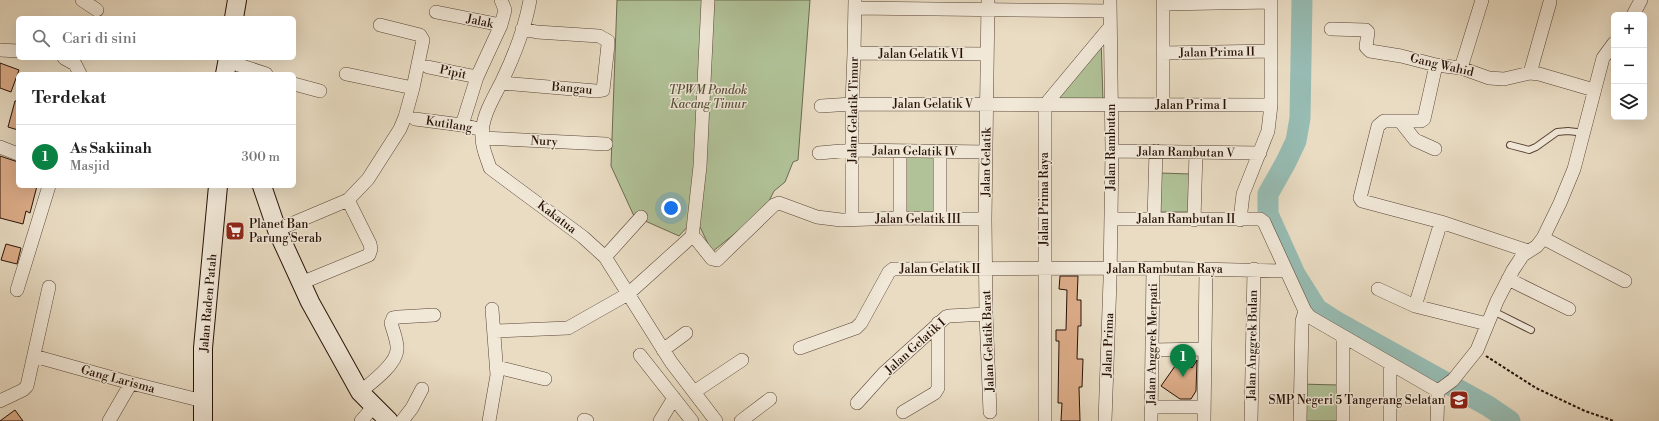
<!DOCTYPE html>
<html lang="id">
<head>
<meta charset="utf-8">
<style>
	:root { --surface:#fff; --page:#f2f2f2; --text:#222; --muted:#767676; --line:#e0e0e0; --accent:#0b8043 }
	body { margin:0; font-family:"Libre Bodoni",serif; background:var(--page); color:var(--text) }
	.controls { position:absolute; right:12px; top:12px; display:grid; overflow:hidden; border-radius:6px; box-shadow:0 4px 16px #0002 }
	.controls button { width:36px; height:36px; display:grid; place-items:center; padding:0; border:0; border-bottom:1px solid var(--line); background:var(--surface); color:var(--text); font:20px sans-serif }
	.you { position:absolute; left:671px; top:208px; width:14px; height:14px; margin:-10px; border:3px solid #fff; border-radius:50%; background:#1a73e8; box-shadow:0 0 0 6px #1a73e833 }
	.badge { display:grid; place-items:center; width:26px; height:26px; border-radius:50%; background:var(--accent); color:#fff; font-size:13px; font-weight:700 }
	.pin { position:absolute; translate:-50% -33px; filter:drop-shadow(0 1px 2px #0008) }
	.pin::after { content:''; position:absolute; top:21px; width:14px; height:12px; background:inherit; clip-path:polygon(0 0,100% 0,50% 100%) }
	.list { margin:0; padding:0; list-style:none }
	h2 { display:flex; justify-content:space-between; align-items:center; height:52px; margin:0; padding:0 16px; font-size:17px }
	h2 small { font-size:13px; font-weight:400; color:var(--muted) }
	.list li { display:grid; grid-template-columns:26px 1fr auto; gap:12px; align-items:center; box-sizing:border-box; height:64px; padding:0 16px; border-top:1px solid var(--line) }
	.list b { display:block; font-size:15px; white-space:nowrap }
	.list p { margin:0; font-size:13px; white-space:nowrap; color:var(--muted) }
	.list em { font-size:13px; font-style:normal; color:var(--muted) }
	.icon { flex:none; width:22px; height:22px; fill:none; stroke:currentColor; stroke-width:2; stroke-linecap:round; stroke-linejoin:round }
	.map { position:relative; flex:none; width:1659px; height:421px; overflow:hidden }
	.search { position:absolute; background:var(--surface); box-shadow:0 4px 16px #0002; left:16px; top:16px; width:280px; height:44px; display:flex; align-items:center; gap:10px; box-sizing:border-box; padding:0 14px; border-radius:6px; color:var(--muted); font-size:15px }
	.panel { position:absolute; background:var(--surface); box-shadow:0 4px 16px #0002; left:16px; top:72px; width:280px; height:116px; border-radius:6px }
	.map>svg:first-child { display:block }
	.green { fill:#b1c298; stroke:#6c6a50 }
	.lines { fill:none; stroke-linecap:round; stroke-linejoin:round }
	.river { stroke:#97bcb3; stroke-width:21 }
	.building { fill:#ddad89; stroke:#271107 }
	.lane-casing { stroke:#584436; stroke-width:8 }
	.street-casing { stroke:#584436; stroke-width:14 }
	.secondary-casing { stroke:#271107; stroke-width:20 }
	.path { stroke:#271107; stroke-width:2; stroke-dasharray:3 2; stroke-linecap:butt }
	.lane { stroke:#f1e8d8; stroke-width:6 }
	.street { stroke:#f1e8d8; stroke-width:13 }
	.secondary { stroke:#f1e8d8; stroke-width:18 }
	.labels { text-anchor:middle; stroke-width:3; stroke-linejoin:round; paint-order:stroke }
	.street-label { font-size:12px; fill:#271107; stroke:#f1e8d8 }
	.park-label { font-size:12px; font-style:italic; fill:#574f3a; stroke:#f1e8d8 }
	.poi-label { font-size:12px; fill:#271107; stroke:#f1e8d8; text-anchor:start }
</style>
</head>
<body>
<div class="map">
<svg width="1659" height="421" viewBox="0 0 1659 421">
	<rect width="100%" height="100%" fill="#e9dcc3"/>
	<filter id="stains"><feTurbulence type="fractalNoise" baseFrequency=".005" numOctaves="4"/><feColorMatrix values="0 0 0 0 .2 0 0 0 0 .09 0 0 0 0 .02 0 0 0 .5 -.17"/></filter>
	<radialGradient id="worn" r=".72"><stop offset=".6" stop-color="#630" stop-opacity="0"/><stop offset="1" stop-color="#630" stop-opacity=".3"/></radialGradient>
	<!-- green -->
	<path class="green" d="M617 0H810L798 160 793 162 785 182 774 191 765 209 712 252 700 227 690 224 679 236 634 216 611 166Z
		M1101 37 1103 102H1050Z
		M904 154 936 155 935 214 904 213Z
		M1160 173 1190 174V212H1160Z
		M1298 384 1339 385 1338 421H1298Z"/>
	<g class="lines">
		<!-- river -->
		<path class="river" d="M1302 0 1300 118 1296 141 1286 162 1268 194V214L1295 274 1317 309 1337 322 1488 406 1510 421"/>
	</g>
	<!-- building -->
	<path class="building" d="M0 63 19 70 11 92 0 88Z
		M15 101H18V130L8 127Z
		M0 156 18 162V186H37L30 213 26 211 23 224 0 218Z
		M6 244 21 248 17 264 1 260Z
		M1060 276H1078L1077 300H1081V326H1078L1077 359H1083L1082 387H1079L1080 421H1061L1062 403H1058L1059 341H1056V330H1066L1067 290 1059 289Z
		M1180 359 1192 368 1197 360 1196 391 1191 399H1180L1161 386Z
		M15 410 23 421H0Z"/>
	<g class="lines">
		<defs>
			<path id="lane" d="M1510 145 1529 150 1536 147 1557 132 1568 131 1585 133
				M1493 311 1531 330"/>
			<path id="street" d="M82 0 97 10
				M530 0C525 28 514 56 502 81 493 99 481 117 482 138 482 148 487 158 490 168L583 237 605 257 671 362 716 421
				M988 0 985 219 986 314 990 412
				M1163 4 1271 2
				M855 8 1110 11
				M436 12 501 25
				M1633 15 1641 0
				M1331 29 1366 30 1368 32 1366 47 1370 51 1401 56 1436 65 1461 68 1489 78 1504 79 1530 73 1539 74 1594 90
				M0 50 18 51
				M854 53 987 54
				M1163 53 1271 51
				M64 58 75 64 80 74
				M227 61 266 74
				M1436 65 1424 119 1421 121H1384L1378 126 1360 198 1362 201 1441 222 1528 251
				M428 67 477 77
				M1461 68 1482 0
				M1530 73 1550 2
				M346 74 413 88
				M501 83 596 91 603 90 608 45V41L599 36 537 32 522 29
				M294 84 320 91
				M1163 105V0
				M821 106 852 104 1271 105
				M415 119 462 125 483 130
				M1400 121 1415 140 1435 149
				M462 125 477 77 501 25 505 10 501 0
				M482 138 606 144
				M0 147 18 154
				M1112 151 1260 153
				M819 153 852 150 986 152
				M900 218V151
				M940 218V152
				M1111 219H1260L1264 222 1305 311 1310 317 1438 391
				M1154 219 1156 151
				M852 220V104L854 53 855 0
				M1194 220 1196 152
				M1240 220 1243 194 1268 131 1271 105V0
				M277 230 348 200 368 179 400 129 405 117 413 88 423 40 420 35 380 25
				M692 238 696 239 712 259 717 260 774 205 779 203 817 217 841 220 900 218 985 219
				M692 238 700 166 708 0
				M1543 238 1625 281
				M605 257 641 217
				M1508 279 1569 309
				M301 283 369 255 371 249 370 244 348 200
				M1378 289 1415 306 1487 324
				M17 290 49 186
				M1415 306 1441 222
				M495 331 568 328 628 294 689 239 692 238
				M1343 337V421
				M800 348 856 328 861 323 889 272 893 269 1153 268 1286 271
				M663 350 686 333
				M1152 350 1205 349
				M640 355 692 421
				M34 356 131 383 203 401
				M1390 364V421
				M497 367 545 379
				M1438 391 1453 380 1477 350 1497 301 1513 270 1523 255 1537 246 1543 238 1560 203 1574 169 1603 58 1614 43
				M360 392C371 383 396 365 397 350 398 342 393 331 391 323L393 318 399 317 434 315
				M694 392 742 360
				M0 401 23 390 27 386 49 287
				M857 403 884 373 946 317 949 316 986 314
				M1151 407H1204
				M903 412 935 393 938 388V323
				M584 420 587 421
				M109 421 131 383
				M361 421 374 406
				M402 421 412 408 422 389
				M489 421 497 375 492 309
				M660 421 674 398
				M741 421 770 399
				M1045 421V105L1110 27
				M1105 421 1110 280 1112 151 1110 0
				M1151 421 1153 268
				M1204 421 1206 269
				M1251 421 1254 269
				M1300 421 1302 321 1305 311
				M1437 421 1438 391"/>
			<path id="secondary" d="M234 18 237 0
				M225 74 228 58
				M262 186 277 230 310 302 360 392 389 421
				M203 421V348L218 186"/>
		</defs>
		<!-- lane casing -->
		<use href="#lane" class="lane-casing"/>
		<!-- street casing -->
		<use href="#street" class="street-casing"/>
		<!-- secondary casing -->
		<use href="#secondary" class="secondary-casing"/>
		<!-- path -->
		<path class="path" d="M1486 356 1536 388 1585 411 1614 421"/>
		<!-- lane -->
		<use href="#lane" class="lane"/>
		<!-- street -->
		<use href="#street" class="street"/>
		<!-- secondary -->
		<use href="#secondary" class="secondary"/>
	</g>
	<!-- icons -->
	<defs>
		<symbol id="supermarket-square" viewBox="-11 -11 22 22"><rect x="-9" y="-9" width="18" height="18" rx="4" fill="#8f2418" stroke="#f1e8d8"/><path d="M-6-5.5h2.5l.6 2H6L4.5 2H-2.5L-4.4-4H-6ZM-1.5 3.2a1.3 1.3 0 1 0 .1 0ZM3 3.2a1.3 1.3 0 1 0 .1 0Z" fill="#fff"/></symbol>
		<symbol id="school-square" viewBox="-11 -11 22 22"><rect x="-9" y="-9" width="18" height="18" rx="4" fill="#8f2418" stroke="#f1e8d8"/><path d="M0-5L7-2L0 1L-7-2ZM-4 1L0 2.5L4 1V4Q0 6-4 4Z" fill="#fff"/></symbol>
	</defs>
	<g fill-rule="evenodd">
		<use href="#supermarket-square" x="224" y="220" width="22" height="22"/>
		<use href="#school-square" x="1448" y="389" width="22" height="22"/>
	</g>
	<g class="labels">
		<!-- street labels -->
		<g class="street-label">
			<text transform="translate(480 21) rotate(12)" y="4">Jalak</text>
			<text transform="translate(1217 52) rotate(-1)" y="4">Jalan Prima II</text>
			<text x="921" y="58">Jalan Gelatik VI</text>
			<text transform="translate(1442 65) rotate(13)" y="4">Gang Wahid</text>
			<text transform="translate(453 72) rotate(12)" y="4">Pipit</text>
			<text transform="translate(572 88) rotate(5)" y="4">Bangau</text>
			<text x="933" y="108">Jalan Gelatik V</text>
			<text x="1191" y="109">Jalan Prima I</text>
			<text transform="translate(853 110) rotate(-89)" y="4">Jalan Gelatik Timur</text>
			<text transform="translate(449 124) rotate(9)" y="4">Kutilang</text>
			<text transform="translate(544 141) rotate(3)" y="4">Nury</text>
			<text transform="translate(1111 147) rotate(-90)" y="4">Jalan Rambutan</text>
			<text transform="translate(915 151) rotate(1)" y="4">Jalan Gelatik IV</text>
			<text transform="translate(1186 152) rotate(1)" y="4">Jalan Rambutan V</text>
			<text transform="translate(986 162) rotate(-89)" y="4">Jalan Gelatik</text>
			<text transform="translate(1044 199) rotate(-90)" y="4">Jalan Prima Raya</text>
			<text transform="translate(557 217) rotate(37)" y="4">Kakatua</text>
			<text x="918" y="223">Jalan Gelatik III</text>
			<text x="1186" y="223">Jalan Rambutan II</text>
			<text x="940" y="273">Jalan Gelatik II</text>
			<text x="1165" y="273">Jalan Rambutan Raya</text>
			<text transform="translate(208 303) rotate(-85)" y="4">Jalan Raden Patah</text>
			<text transform="translate(988 341) rotate(-92)" y="4">Jalan Gelatik Barat</text>
			<text transform="translate(1152 344) rotate(-89)" y="4">Jalan Anggrek Merpati</text>
			<text transform="translate(1108 345) rotate(-88)" y="4">Jalan Prima</text>
			<text transform="translate(1252 345) rotate(-89)" y="4">Jalan Anggrek Bulan</text>
			<text transform="translate(915 346) rotate(-42)" y="4">Jalan Gelatik I</text>
			<text transform="translate(118 379) rotate(15)" y="4">Gang Larisma</text>
		</g>
		<!-- park labels -->
		<g class="park-label">
			<text x="708" y="94">TPWM Pondok<tspan x="708" dy="14">Kacang Timur</tspan></text>
		</g>
		<!-- poi labels -->
		<g class="poi-label">
			<text x="249" y="228">Planet Ban<tspan x="249" dy="14">Parung Serab</tspan></text>
			<text x="1445" y="404" text-anchor="end">SMP Negeri 5 Tangerang Selatan</text>
		</g>
	</g>
	<rect width="100%" height="100%" filter="url(#stains)"/>
	<rect width="100%" height="100%" fill="url(#worn)"/>
</svg>
<div class="controls">
<button>+</button>
<button>−</button>
<button><svg class="icon" aria-label="layers" viewBox="0 0 24 24"><path d="M12 4l9 5-9 5-9-5zM3 14l9 5 9-5"/></svg></button>
</div>
<div class="you"></div>
<div class="pin badge" style="left:1183px;top:377px">1</div>
<div class="search"><svg class="icon" aria-label="search" viewBox="0 0 24 24"><circle cx="10" cy="10" r="6"/><path d="M15 15l6 6"/></svg>Cari di sini</div>
<section class="panel">
<h2>Terdekat<small></small></h2>
<ul class="list">
<li><span class="badge">1</span><div><b>As Sakiinah</b><p>Masjid</p></div><em>300 m</em></li>
</ul>
</section>
</div>
</body>
</html>
